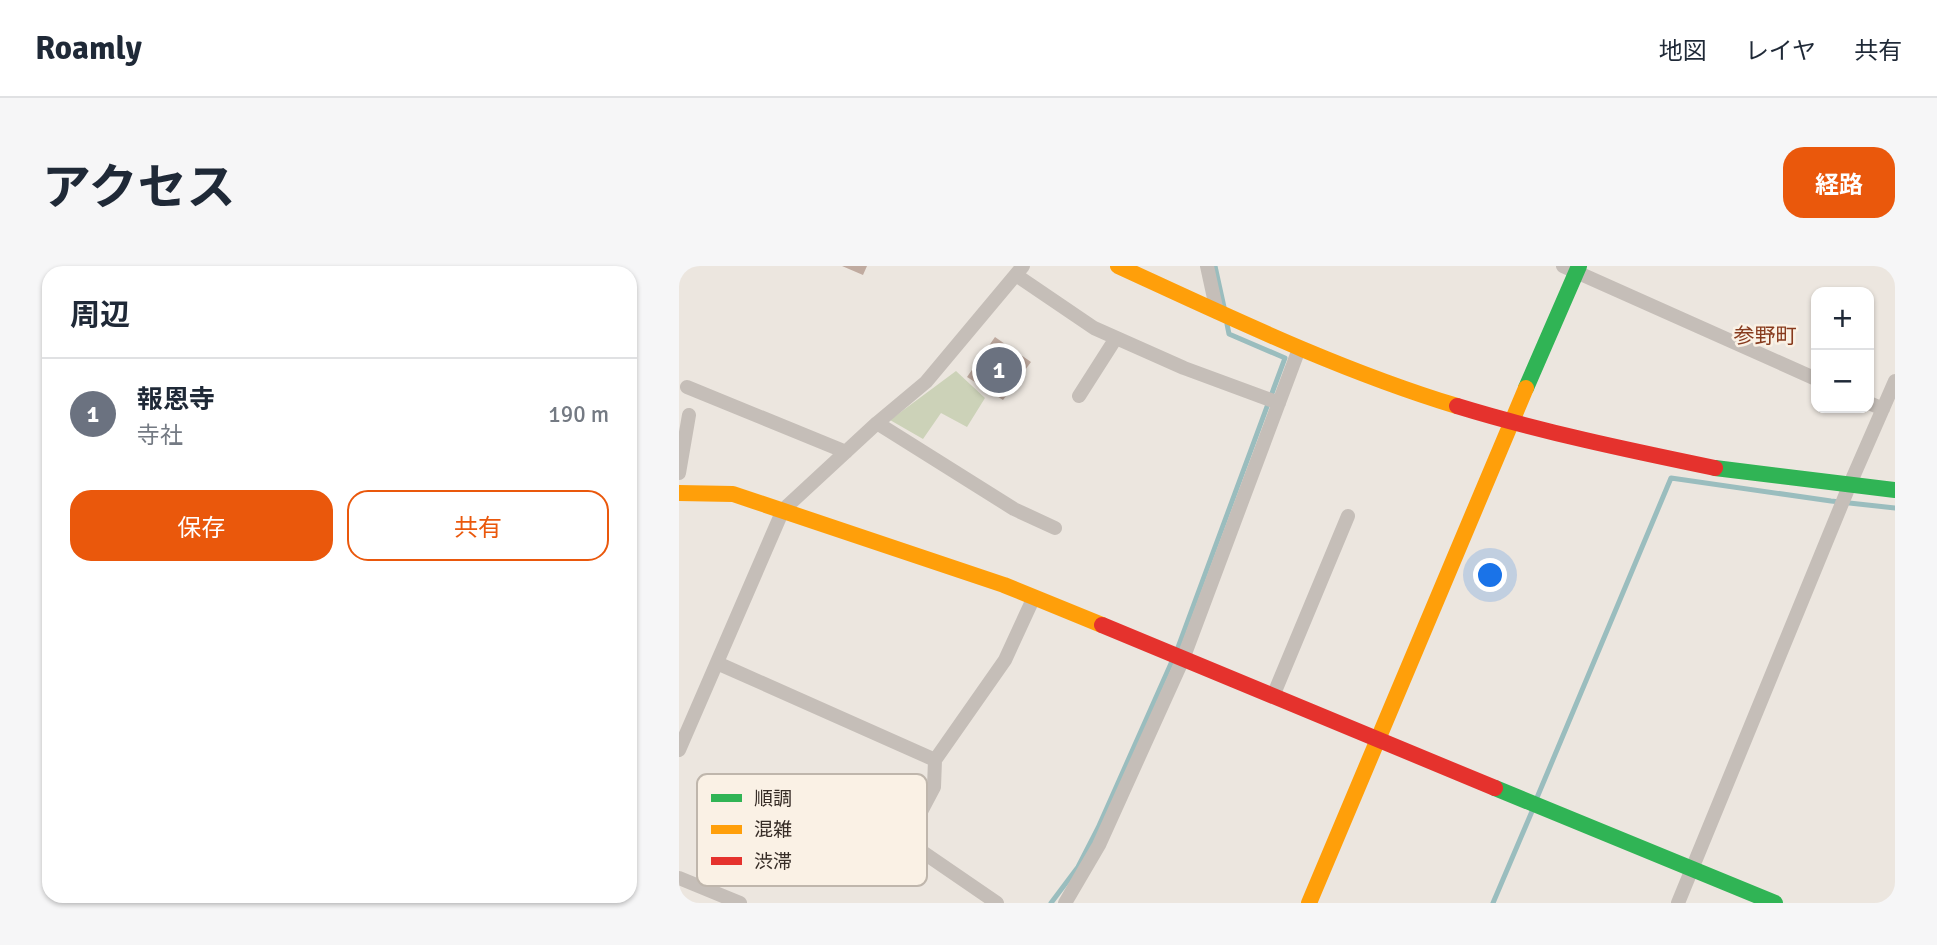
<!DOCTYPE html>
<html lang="ja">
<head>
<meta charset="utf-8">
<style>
	:root { --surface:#fff; --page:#f6f6f7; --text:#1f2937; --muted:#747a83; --line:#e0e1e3; --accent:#ea580c }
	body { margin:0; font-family:Signika,"Noto Sans JP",sans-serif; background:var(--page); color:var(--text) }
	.controls { position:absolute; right:21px; top:21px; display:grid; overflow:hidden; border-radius:14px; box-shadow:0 2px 5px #0004 }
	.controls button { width:63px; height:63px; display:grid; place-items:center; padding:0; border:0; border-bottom:2px solid var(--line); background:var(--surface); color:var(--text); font:35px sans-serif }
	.you { position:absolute; left:812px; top:310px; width:24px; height:24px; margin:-18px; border:5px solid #fff; border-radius:50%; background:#1a73e8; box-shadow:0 0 0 10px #1a73e833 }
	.badge { display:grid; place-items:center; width:46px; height:46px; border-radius:50%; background:var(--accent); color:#fff; font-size:23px; font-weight:700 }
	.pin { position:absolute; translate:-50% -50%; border:4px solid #fff; box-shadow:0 2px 7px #0006 }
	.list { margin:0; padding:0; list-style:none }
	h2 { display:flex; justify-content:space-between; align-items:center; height:91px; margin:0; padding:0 28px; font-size:30px }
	h2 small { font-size:23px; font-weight:400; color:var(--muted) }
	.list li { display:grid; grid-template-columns:46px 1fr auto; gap:21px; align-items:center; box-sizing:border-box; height:112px; padding:0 28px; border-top:2px solid var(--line) }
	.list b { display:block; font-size:26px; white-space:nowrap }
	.list p { margin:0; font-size:23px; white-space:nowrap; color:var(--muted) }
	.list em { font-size:23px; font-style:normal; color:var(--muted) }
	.actions { display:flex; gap:14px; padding:21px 28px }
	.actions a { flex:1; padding:16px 0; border:2px solid var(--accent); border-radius:21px; text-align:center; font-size:24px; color:var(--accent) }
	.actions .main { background:var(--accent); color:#fff }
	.map { position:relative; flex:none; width:1216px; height:637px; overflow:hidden; border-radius:21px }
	header { display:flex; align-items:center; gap:42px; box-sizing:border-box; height:98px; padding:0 35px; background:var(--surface); border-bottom:2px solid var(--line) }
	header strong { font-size:33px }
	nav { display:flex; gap:38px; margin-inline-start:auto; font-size:24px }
	.intro { display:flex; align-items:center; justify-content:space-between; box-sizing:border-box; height:168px; padding:0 42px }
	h1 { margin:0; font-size:49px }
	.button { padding:18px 32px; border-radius:21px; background:var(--accent); color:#fff; font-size:24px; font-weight:700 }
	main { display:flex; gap:42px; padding:0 42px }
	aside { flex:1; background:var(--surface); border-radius:21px; box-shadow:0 2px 5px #0004 }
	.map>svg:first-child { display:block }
	.green { fill:#ccd2b8 }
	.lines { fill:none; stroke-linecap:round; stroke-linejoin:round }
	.stream { stroke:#9abdbe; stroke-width:5 }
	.building { fill:#c0aba0 }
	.street { stroke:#c5beb8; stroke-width:14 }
	.fast { stroke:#30b455; stroke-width:16 }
	.slow { stroke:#ff9f0a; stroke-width:16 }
	.jam { stroke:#e5322d; stroke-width:16 }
	.labels { text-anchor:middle; stroke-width:5; stroke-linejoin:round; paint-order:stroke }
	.neighbourhood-label { font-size:21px; fill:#873a1d; stroke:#faf1e5 }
	.key { fill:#faf1e5; stroke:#bfb6ac; stroke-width:2 }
	.key-label { font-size:19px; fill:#362c26 }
</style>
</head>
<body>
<header>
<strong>Roamly</strong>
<nav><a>地図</a><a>レイヤ</a><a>共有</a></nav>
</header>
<div class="intro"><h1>アクセス</h1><a class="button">経路</a></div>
<main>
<aside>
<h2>周辺<small></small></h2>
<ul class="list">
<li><span class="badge" style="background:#6b7280">1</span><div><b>報恩寺</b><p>寺社</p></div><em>190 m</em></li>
</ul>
<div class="actions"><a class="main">保存</a><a>共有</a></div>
</aside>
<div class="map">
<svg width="1216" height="637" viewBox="0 0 1216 637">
	<rect width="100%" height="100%" fill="#ece6df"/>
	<!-- green -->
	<path class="green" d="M277 105 306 132 288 161 262 147 244 173 211 154Z"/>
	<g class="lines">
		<!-- stream -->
		<path class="stream" d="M536 0 545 41
			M498 384 606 92 550 68 548 58
			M857 534 992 212 1152 235 1216 242
			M372 637 399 601 419 562 494 393
			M814 637 854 543"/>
	</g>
	<!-- building -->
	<path class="building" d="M163 0H188L184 9Z
		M316 71 352 96 324 134 288 111Z"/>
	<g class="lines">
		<!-- street -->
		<path class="street" d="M528 0 538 46
			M884 0 1137 113
			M337 9 415 62 505 102 600 137
			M8 121 167 186
			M400 130 437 72
			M1190 137 1204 143
			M198 157 335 243 376 262
			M0 207 10 149
			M38 397 256 494 255 521 236 557 229 576 318 637
			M594 430 669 250
			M0 484 104 244 198 157 247 116 344 0
			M256 494 326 394 355 331
			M0 612 61 637
			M386 637 420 579 504 393 620 83
			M999 637 1171 218 1216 115"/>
		<!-- fast -->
		<path class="fast" d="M847 122 900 0
			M1036 202 1216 224
			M816 522 1096 637"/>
		<!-- slow -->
		<path class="slow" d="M439 0C550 51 660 104 778 140
			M0 227 54 228 325 319 423 359
			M630 637 847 122"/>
		<!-- jam -->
		<path class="jam" d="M778 140C863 166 949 184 1036 202
			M423 359 816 522"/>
	</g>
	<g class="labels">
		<!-- neighbourhood labels -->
		<g class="neighbourhood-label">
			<text x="1086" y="77">参野町</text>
		</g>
	</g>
	<!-- legend -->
	<rect x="18" y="508" width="230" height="112" rx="10" class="key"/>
	<rect x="32" y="528" width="31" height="8" fill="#30b455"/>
	<rect x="32" y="559" width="31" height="9" fill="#ff9f0a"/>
	<rect x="32" y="591" width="31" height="8" fill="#e5322d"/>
	<g class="key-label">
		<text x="75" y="539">順調</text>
		<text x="75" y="570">混雑</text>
		<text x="75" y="602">渋滞</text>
	</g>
</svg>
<div class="controls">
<button>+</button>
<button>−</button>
</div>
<div class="you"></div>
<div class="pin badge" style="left:320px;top:104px;background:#6b7280">1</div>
</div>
</main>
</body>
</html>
